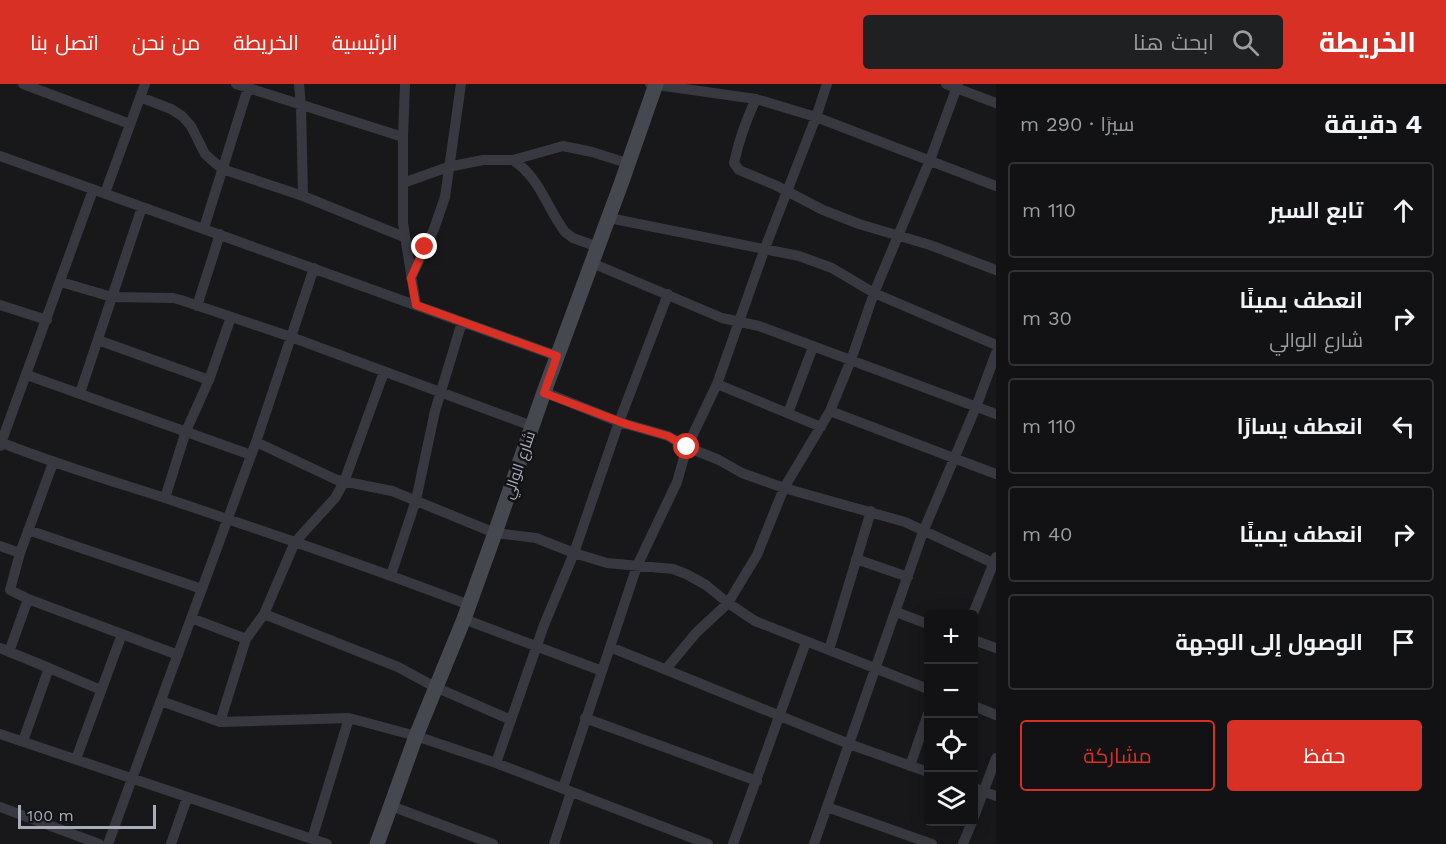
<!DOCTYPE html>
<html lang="ar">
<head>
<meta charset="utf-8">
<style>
	:root { --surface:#121214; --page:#1f2022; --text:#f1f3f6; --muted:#9c9ea0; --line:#313234; --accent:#d93025 }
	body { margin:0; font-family:"Work Sans",Cairo,sans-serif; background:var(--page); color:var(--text); direction:rtl }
	.controls { position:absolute; right:18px; bottom:18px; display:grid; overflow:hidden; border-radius:6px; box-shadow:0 3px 15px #0003 }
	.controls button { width:54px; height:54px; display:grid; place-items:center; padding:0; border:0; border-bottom:2px solid var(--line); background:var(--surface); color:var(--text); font:30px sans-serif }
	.scale { position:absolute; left:18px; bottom:15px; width:138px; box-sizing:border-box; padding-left:6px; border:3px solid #a9adbb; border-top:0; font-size:16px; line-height:21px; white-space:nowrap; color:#a9adbb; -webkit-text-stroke:4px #131315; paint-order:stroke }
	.stop { position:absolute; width:18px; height:18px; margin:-14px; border:4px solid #d93025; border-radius:50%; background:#fff }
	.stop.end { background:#d93025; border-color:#fff; box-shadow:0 2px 6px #0008 }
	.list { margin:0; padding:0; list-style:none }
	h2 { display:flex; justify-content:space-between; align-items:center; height:78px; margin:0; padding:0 24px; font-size:26px }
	h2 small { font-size:20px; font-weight:400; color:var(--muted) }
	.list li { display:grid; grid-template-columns:39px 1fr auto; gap:18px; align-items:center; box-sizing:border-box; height:96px; margin:0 12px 12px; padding:0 12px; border:2px solid var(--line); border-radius:6px }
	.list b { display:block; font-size:22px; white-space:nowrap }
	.list p { margin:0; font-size:20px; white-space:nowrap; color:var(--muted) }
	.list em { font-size:20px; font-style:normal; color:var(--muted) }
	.actions { display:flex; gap:12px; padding:18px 24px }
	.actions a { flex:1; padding:14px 0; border:2px solid var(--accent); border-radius:6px; text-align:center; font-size:21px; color:var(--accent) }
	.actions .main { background:var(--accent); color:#fff }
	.icon { flex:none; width:33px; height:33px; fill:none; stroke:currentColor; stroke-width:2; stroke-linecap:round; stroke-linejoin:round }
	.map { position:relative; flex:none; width:996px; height:760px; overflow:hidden; direction:ltr }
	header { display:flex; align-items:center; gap:36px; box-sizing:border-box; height:84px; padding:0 30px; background:var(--accent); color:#fff }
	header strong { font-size:28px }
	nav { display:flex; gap:33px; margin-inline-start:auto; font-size:21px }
	.search { width:420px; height:54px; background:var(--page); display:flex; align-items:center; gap:15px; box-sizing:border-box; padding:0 21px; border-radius:6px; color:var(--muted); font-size:22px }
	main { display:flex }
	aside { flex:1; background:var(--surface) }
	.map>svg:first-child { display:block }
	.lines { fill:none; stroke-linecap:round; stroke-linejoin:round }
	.street { stroke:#383940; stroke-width:10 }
	.secondary { stroke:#464850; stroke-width:15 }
	.route { stroke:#d93025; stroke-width:8 }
	.labels { text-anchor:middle; stroke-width:5; stroke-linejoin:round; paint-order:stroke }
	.street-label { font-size:15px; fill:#a9adbb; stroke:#131315 }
</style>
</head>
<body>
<header>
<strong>الخريطة</strong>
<div class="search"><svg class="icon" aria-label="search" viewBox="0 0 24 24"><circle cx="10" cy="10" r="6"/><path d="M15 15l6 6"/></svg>ابحث هنا</div>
<nav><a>الرئيسية</a><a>الخريطة</a><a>من نحن</a><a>اتصل بنا</a></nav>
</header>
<main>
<aside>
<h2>4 دقيقة<small>سيرًا · 290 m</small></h2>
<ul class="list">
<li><svg class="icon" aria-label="ahead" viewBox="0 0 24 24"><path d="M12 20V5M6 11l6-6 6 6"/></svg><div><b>تابع السير</b></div><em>110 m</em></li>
<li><svg class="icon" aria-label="right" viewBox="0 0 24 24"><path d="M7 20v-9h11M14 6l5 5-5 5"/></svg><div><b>انعطف يمينًا</b><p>شارع الوالي</p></div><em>30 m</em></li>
<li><svg class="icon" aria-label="left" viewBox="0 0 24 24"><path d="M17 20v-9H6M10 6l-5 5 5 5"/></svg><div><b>انعطف يسارًا</b></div><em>110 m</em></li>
<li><svg class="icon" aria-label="right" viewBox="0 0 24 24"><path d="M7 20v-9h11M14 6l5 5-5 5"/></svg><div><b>انعطف يمينًا</b></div><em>40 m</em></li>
<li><svg class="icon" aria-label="arrive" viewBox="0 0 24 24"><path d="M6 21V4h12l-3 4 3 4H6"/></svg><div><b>الوصول إلى الوجهة</b></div></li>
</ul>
<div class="actions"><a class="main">حفظ</a><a>مشاركة</a></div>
</aside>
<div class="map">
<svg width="996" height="760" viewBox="0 0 996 760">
	<rect width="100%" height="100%" fill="#18181a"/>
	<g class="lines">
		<!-- street -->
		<path class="street" d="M23 0 130 40
			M236 0 403 53
			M299 0 301 22 303 112
			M405 0 403 53V139L416 221
			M650 0 756 15 816 33 996 102
			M946 0 996 19
			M140 13 171 25 182 32 191 42 205 70 222 85 303 112 404 153
			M756 15C746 36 739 56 734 79L739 86 775 101 823 126 859 140 930 161 996 186
			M0 72 557 272
			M513 76C541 95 546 123 565 148L573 154 598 163
			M403 99 448 83 483 76H513L563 62 592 68 627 79
			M105 109 145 0
			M609 134 799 172 832 184 874 209 996 261
			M204 144 248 4
			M592 179 722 234 759 242 996 330
			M411 194 434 145 445 113 461 0
			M61 198 112 213 173 214 181 216 291 253 532 342
			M0 221 47 236
			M197 222 220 150
			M98 256 209 296
			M27 291 251 371
			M717 300 821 343
			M544 308 619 338 668 352 687 363 719 376 742 389 784 404 905 438 993 479
			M80 309 142 123
			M830 327 996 390
			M788 329 813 263
			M0 358C55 380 112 397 168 415 269 449 370 483 469 521
			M256 358 337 396 392 407 495 449 536 454 574 469 607 479 673 485 686 490 706 501 728 519 755 537 928 605
			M0 362 93 106
			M53 379 20 469 10 506 28 515 178 571
			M165 414 186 347 209 296 231 233
			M28 446 202 505
			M0 462 20 469
			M856 475 908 493
			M391 491 416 416 435 327 462 238
			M896 528 928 540
			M264 530 398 583 435 603 511 636
			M973 530 996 473
			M191 534 246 555
			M464 535 602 587
			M974 556 996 564
			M610 563 849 660 928 688
			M0 564 49 584 23 657
			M829 566 871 427
			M9 568 28 515
			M49 584 101 606
			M666 585 696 549 728 519 757 471 784 404 830 327 851 276 874 209 930 76 958 0
			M161 617 220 638 349 634 416 652 496 679 708 760
			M974 622 996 631
			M585 634 757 697
			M220 638 246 555 264 530 295 458 335 414 344 398 384 288
			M0 650 327 760
			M76 675 122 550
			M496 679 544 541 574 469 619 338 668 210
			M910 682 928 630
			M563 704 637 482 677 398 687 363 717 300 765 164 816 33 827 0
			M974 704 996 712
			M391 722 493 760
			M0 723 99 760
			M827 723 932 760
			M974 733 996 674
			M312 755 349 634
			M108 760 256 358 314 184
			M171 760 187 714
			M554 760 571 708
			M733 760 806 558
			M814 760 923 448 976 323 996 269
			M963 760 972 738"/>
		<!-- secondary -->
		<path class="secondary" d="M377 760 416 652 464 535 495 449 544 308 621 100 656 0"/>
	</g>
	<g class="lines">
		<!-- route -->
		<path class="route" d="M425 163 411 194 416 221 557 272 544 309 626 340 668 352 687 363"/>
	</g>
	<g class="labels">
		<!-- street labels -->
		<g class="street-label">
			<text transform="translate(519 381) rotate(-71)" y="5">شارع الوالي</text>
		</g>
	</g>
</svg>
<div class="controls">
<button>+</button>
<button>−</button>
<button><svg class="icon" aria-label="locate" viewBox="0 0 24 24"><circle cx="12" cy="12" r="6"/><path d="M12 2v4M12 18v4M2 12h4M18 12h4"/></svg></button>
<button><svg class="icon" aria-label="layers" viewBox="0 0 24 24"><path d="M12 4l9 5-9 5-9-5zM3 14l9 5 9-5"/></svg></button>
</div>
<div class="scale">100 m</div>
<div class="stop" style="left:687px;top:363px"></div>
<div class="stop end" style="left:425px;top:163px"></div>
</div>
</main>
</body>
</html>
